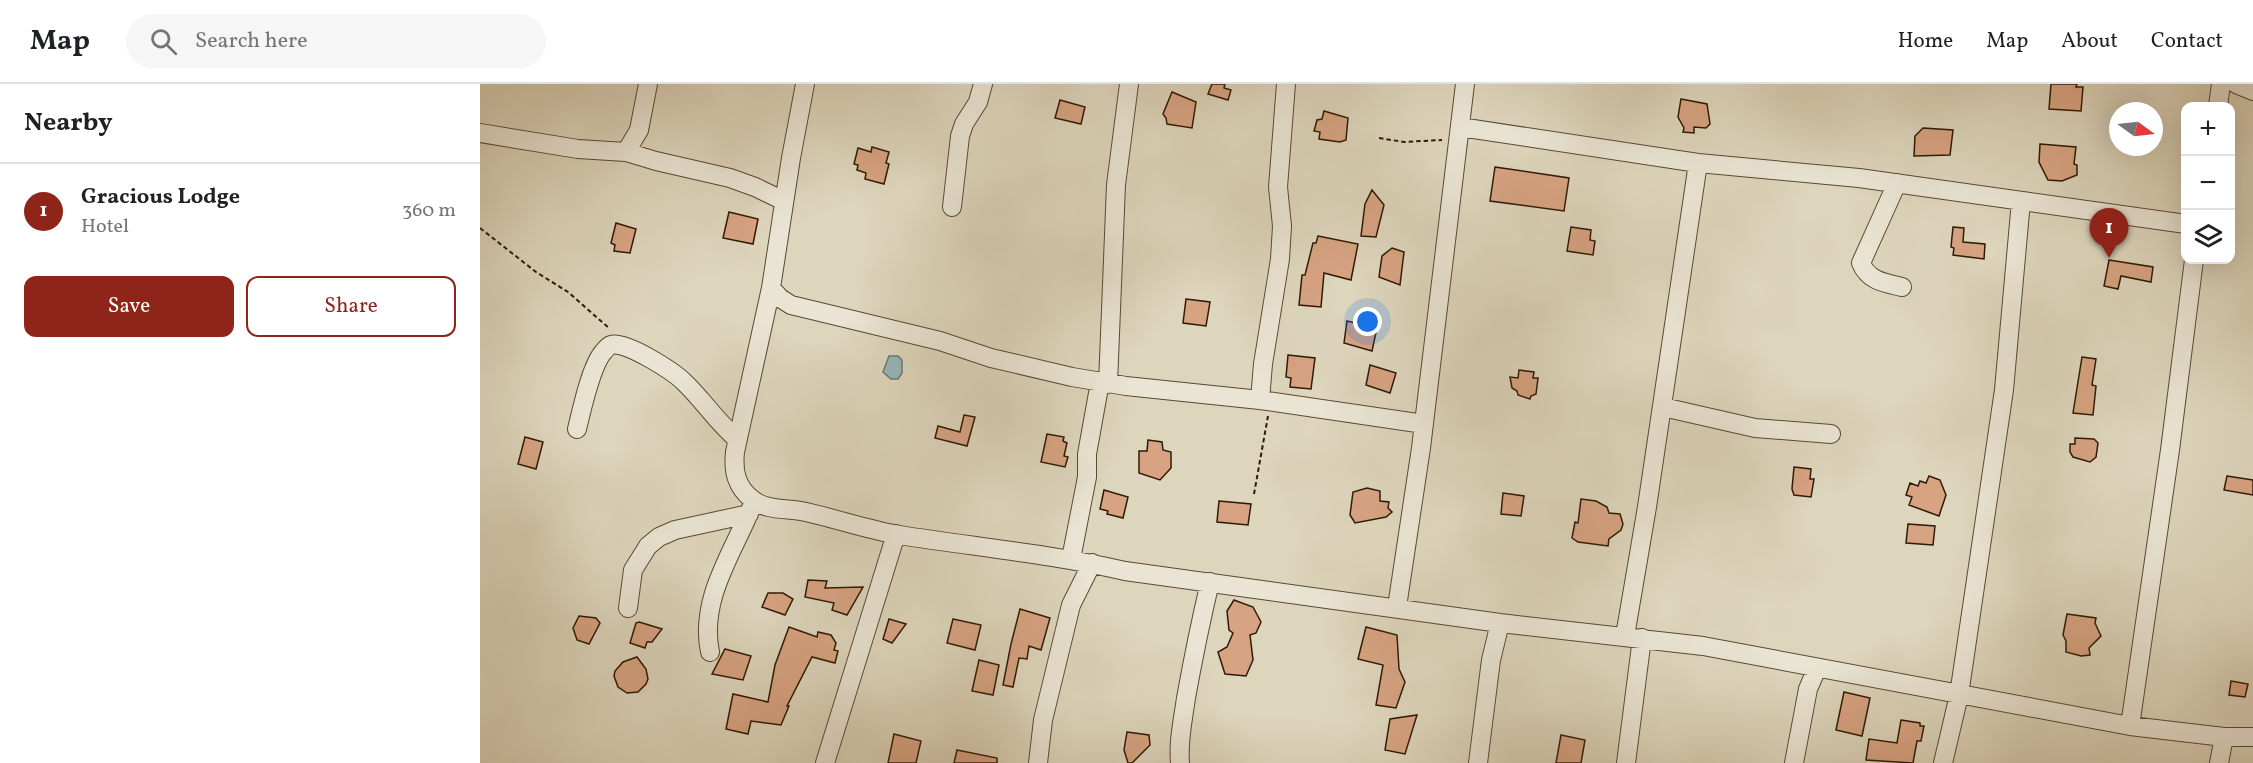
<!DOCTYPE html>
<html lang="en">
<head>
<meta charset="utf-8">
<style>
	:root { --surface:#fff; --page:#f6f6f6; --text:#202124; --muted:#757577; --line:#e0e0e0; --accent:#8f2418 }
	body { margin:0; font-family:Vollkorn,serif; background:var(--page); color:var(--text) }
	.controls { position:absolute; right:18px; top:18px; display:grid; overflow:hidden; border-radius:12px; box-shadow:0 6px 24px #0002 }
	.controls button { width:54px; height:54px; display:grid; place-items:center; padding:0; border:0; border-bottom:2px solid var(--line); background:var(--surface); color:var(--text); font:30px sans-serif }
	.compass { position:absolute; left:1629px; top:18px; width:54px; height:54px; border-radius:50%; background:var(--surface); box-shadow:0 6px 24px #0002; rotate:105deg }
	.you { position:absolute; left:888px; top:238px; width:21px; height:21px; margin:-15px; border:4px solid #fff; border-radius:50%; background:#1a73e8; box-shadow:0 0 0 9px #1a73e833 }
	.badge { display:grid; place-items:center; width:39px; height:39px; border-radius:50%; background:var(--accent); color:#fff; font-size:20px; font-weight:700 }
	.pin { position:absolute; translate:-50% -50px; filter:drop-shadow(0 2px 3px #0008) }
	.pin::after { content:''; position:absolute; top:32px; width:21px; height:18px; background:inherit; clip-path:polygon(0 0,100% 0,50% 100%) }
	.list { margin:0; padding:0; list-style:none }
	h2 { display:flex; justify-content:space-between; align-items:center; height:78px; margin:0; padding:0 24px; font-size:26px }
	h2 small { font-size:20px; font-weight:400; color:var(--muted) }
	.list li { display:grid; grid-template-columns:39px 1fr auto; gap:18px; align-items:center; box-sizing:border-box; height:96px; padding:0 24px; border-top:2px solid var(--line) }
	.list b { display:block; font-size:22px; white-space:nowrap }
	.list p { margin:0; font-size:20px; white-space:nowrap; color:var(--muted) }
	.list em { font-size:20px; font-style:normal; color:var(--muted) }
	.actions { display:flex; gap:12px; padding:18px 24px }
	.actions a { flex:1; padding:14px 0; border:2px solid var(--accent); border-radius:12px; text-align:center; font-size:21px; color:var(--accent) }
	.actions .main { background:var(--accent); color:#fff }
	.icon { flex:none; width:33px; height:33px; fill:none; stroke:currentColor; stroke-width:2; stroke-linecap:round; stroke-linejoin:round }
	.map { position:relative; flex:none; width:1773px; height:679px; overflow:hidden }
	header { display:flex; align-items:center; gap:36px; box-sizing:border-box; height:84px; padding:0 30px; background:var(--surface); border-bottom:2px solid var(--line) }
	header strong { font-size:28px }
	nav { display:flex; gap:33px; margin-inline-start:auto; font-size:21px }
	.search { width:420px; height:54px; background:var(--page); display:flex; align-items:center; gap:15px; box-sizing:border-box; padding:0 21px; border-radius:33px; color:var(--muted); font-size:22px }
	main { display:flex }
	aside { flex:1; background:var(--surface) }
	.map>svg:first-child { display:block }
	.water { fill:#95b7b9; stroke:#6c7871; stroke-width:1.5 }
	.building { fill:#d7a382; stroke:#2f1a05; stroke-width:1.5 }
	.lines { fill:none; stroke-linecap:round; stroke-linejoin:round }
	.minor-casing { stroke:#5a4933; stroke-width:20 }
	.path { stroke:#2f1a05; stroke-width:2; stroke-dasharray:4.5 3; stroke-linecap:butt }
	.minor { stroke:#e9e4d3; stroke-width:18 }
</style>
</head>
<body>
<header>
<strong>Map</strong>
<div class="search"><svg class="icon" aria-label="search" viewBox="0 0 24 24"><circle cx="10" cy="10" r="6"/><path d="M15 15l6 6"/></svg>Search here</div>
<nav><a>Home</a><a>Map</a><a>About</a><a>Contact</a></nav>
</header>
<main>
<aside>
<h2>Nearby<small></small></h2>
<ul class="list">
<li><span class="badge">1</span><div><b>Gracious Lodge</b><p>Hotel</p></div><em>360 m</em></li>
</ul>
<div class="actions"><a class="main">Save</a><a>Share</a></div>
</aside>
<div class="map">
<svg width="1773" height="679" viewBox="0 0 1773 679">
	<rect width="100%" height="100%" fill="#ddd5bc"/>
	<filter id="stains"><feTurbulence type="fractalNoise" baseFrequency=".00333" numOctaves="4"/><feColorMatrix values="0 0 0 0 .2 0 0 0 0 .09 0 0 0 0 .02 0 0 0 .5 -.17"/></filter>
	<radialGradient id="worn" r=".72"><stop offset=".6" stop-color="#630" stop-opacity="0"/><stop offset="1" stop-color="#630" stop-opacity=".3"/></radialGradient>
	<!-- water -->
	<path class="water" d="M409 272H418L422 276V289L418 295H411L403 288Z"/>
	<!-- building -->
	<path class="building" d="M732 0H745L744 4 751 6 748 16 728 10Z
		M1571 0H1597L1596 3H1603L1601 27 1569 25Z
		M692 8 716 18 712 44 687 40 686 34 683 30Z
		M1201 15 1227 20 1230 40 1226 44 1214 43V49L1203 48 1204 44 1198 33Z
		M580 16 605 23 601 40 575 34Z
		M844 27 868 34 866 56 860 58 839 55 840 48 834 47 837 36 842 35Z
		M1443 44 1473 46 1470 71 1434 72 1435 52Z
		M1560 60 1596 63 1594 80 1597 81V91L1582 97 1568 96 1559 78Z
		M392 63 409 68 406 79 409 80 404 100 385 95 386 89 377 86 378 81 374 80 378 64 391 68Z
		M1015 83 1089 94 1084 127 1010 117Z
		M892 106 904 121 896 153 881 152 885 120Z
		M249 128 278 135 273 160 243 154Z
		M136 139 156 145 150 169 134 167 135 161 131 159Z
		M1091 143 1111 146 1110 156 1115 157 1113 171 1087 167Z
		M1473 143 1484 144 1483 158 1505 160 1504 175 1473 171 1474 164 1471 163Z
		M838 152 878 160 871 196 844 189 841 223 819 221 822 191H825L833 159H836Z
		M912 164 924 168 920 201 899 193 902 172Z
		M1629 176 1673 183 1671 198 1641 192 1638 205 1624 202Z
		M706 215 730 218 726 242 703 239Z
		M867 237 897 244 892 267 864 259Z
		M808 271 835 274 831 305 810 303 811 294 806 293Z
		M1602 273 1616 275 1612 301 1616 302 1613 331 1593 329Z
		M890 281 916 289 910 309 886 301Z
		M1039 286 1054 288 1053 294H1058L1056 310 1051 312 1050 315 1038 311 1037 307 1032 304 1030 293 1038 294Z
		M484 331 495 333 487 362 455 354 458 342 480 348Z
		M567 350 584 353 583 357 587 359 584 372 588 373 585 383 561 378Z
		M45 353 63 358 56 385 38 380Z
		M1595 354 1614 355 1618 359 1616 373 1610 378 1593 373 1590 368V360H1595Z
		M668 356 682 358 683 366 691 368V384L680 396 659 389V367H667Z
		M1314 383 1331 385 1330 395H1334L1331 413 1314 411 1312 405Z
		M1449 392 1460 396 1466 411 1459 432 1429 421 1432 413 1426 411 1430 399 1438 402 1440 397 1446 399Z
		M1747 392 1773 396V411L1744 406Z
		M887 404 900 407V417L909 418 908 424 912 428 906 433 875 439 870 431 873 408Z
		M624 406 648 413 643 434 627 430 628 427 620 425Z
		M1023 409 1044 412 1041 432 1021 430Z
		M1101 415 1116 417 1127 423 1129 429 1140 430 1143 440 1141 446 1129 455 1128 462 1098 458 1092 454 1095 438 1098 439Z
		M739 417 771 420 768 441 737 438Z
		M1428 440 1455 442 1453 461 1426 459Z
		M328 496 347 497 345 504 383 503 367 531 352 526 354 519 325 513Z
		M288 509H303L313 515 305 531 282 523Z
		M754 516 773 523 781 538 776 549 770 551 773 576 766 592 745 590 738 568 747 563 753 549 749 546 747 527Z
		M540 525 570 534 561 566 549 562 547 575 539 574 533 603 523 601 531 560Z
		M1587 530 1616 534 1615 539 1621 552 1609 564 1610 571 1601 572 1586 568V557L1583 551Z
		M99 532 116 534 120 539 109 560 97 556 93 544Z
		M409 535 426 540 412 559 403 555Z
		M473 535 501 541 495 566 467 559Z
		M159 538 182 545 172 558H167L165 564 150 559 156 539Z
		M309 543 337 553 338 548 351 551 356 559 354 566 358 567 355 579 332 573 307 622H309L301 641 271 637 268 650 246 645 253 610 288 618 295 581Z
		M886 543 917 551 919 585 925 598 916 624 896 621 903 581 878 575Z
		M245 565 271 572 263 596 232 590Z
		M157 573 166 585 168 595 166 600 158 608 147 609 138 603 134 592 135 587 143 578Z
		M499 576 519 581 513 611 492 607Z
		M1751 597 1768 600 1765 613 1749 611Z
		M1364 608 1390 614 1382 652 1356 646Z
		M937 631 925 670 905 666 910 635Z
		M1421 636 1440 639V642H1444L1441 657H1437L1433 679 1386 676 1389 655 1417 659Z
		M647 648 669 651 670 661 652 679H648L644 666Z
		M414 650 441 657 436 679H408Z
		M1081 651 1105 656 1101 679H1076Z
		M477 666 517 674V679H474Z"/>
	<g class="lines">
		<defs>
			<path id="minor" d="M325 0 311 74 291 204 255 368C253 387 256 403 273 416 287 427 309 424 326 428 357 435 388 446 419 451 495 463 571 470 645 487L1020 539 1223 562 1650 642 1744 653H1773
				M1756 0 1773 7
				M1738 22 1741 0
				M980 43 1218 79 1379 94 1706 140
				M0 49 98 65 146 68 176 77 250 94 275 103 304 117
				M146 68 159 46 168 0
				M1417 99 1381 179C1388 197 1405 199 1422 203
				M472 123 480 52 484 40 498 18 503 0
				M291 204 300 214 311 221 460 257 511 274 592 293 646 302 780 316 944 340
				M628 300 636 101 649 0
				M780 316 783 280 800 175 802 142 798 103 806 0
				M1183 323 1275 344 1351 350
				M97 345C102 325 111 281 124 267 126 265 128 262 131 261 145 256 194 288 204 298 223 316 237 338 257 355
				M591 475 607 393V370L620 298
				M917 523 941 364 985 0
				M148 524 153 486 168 462 179 453 195 446 269 430
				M1145 552 1167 423 1218 79
				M230 568C219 515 253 469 272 422
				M1650 642 1690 366 1714 176
				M345 679 416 450
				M558 679 563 636 591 521 612 479
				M700 679C698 657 703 636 706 614 713 575 721 536 730 498
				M998 679 1011 576 1020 539
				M1146 679 1162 554
				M1314 679 1328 605 1337 584
				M1463 679 1479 611 1524 306 1541 117
				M1739 679 1744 653"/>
		</defs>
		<!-- minor casing -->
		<use href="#minor" class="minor-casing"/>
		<!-- path -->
		<path class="path" d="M899 54 924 58 962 56
			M0 144 56 188 88 208 130 245
			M774 410 788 332"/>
		<!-- minor -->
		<use href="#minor" class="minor"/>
	</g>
	<rect width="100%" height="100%" filter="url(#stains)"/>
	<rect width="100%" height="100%" fill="url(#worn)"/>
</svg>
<div class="controls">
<button>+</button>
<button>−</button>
<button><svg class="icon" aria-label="layers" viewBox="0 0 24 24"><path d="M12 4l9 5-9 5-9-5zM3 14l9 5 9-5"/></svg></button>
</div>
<svg class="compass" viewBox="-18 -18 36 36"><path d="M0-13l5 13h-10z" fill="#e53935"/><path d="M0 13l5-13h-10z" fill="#757577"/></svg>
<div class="you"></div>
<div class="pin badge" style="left:1629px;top:174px">1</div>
</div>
</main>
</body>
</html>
